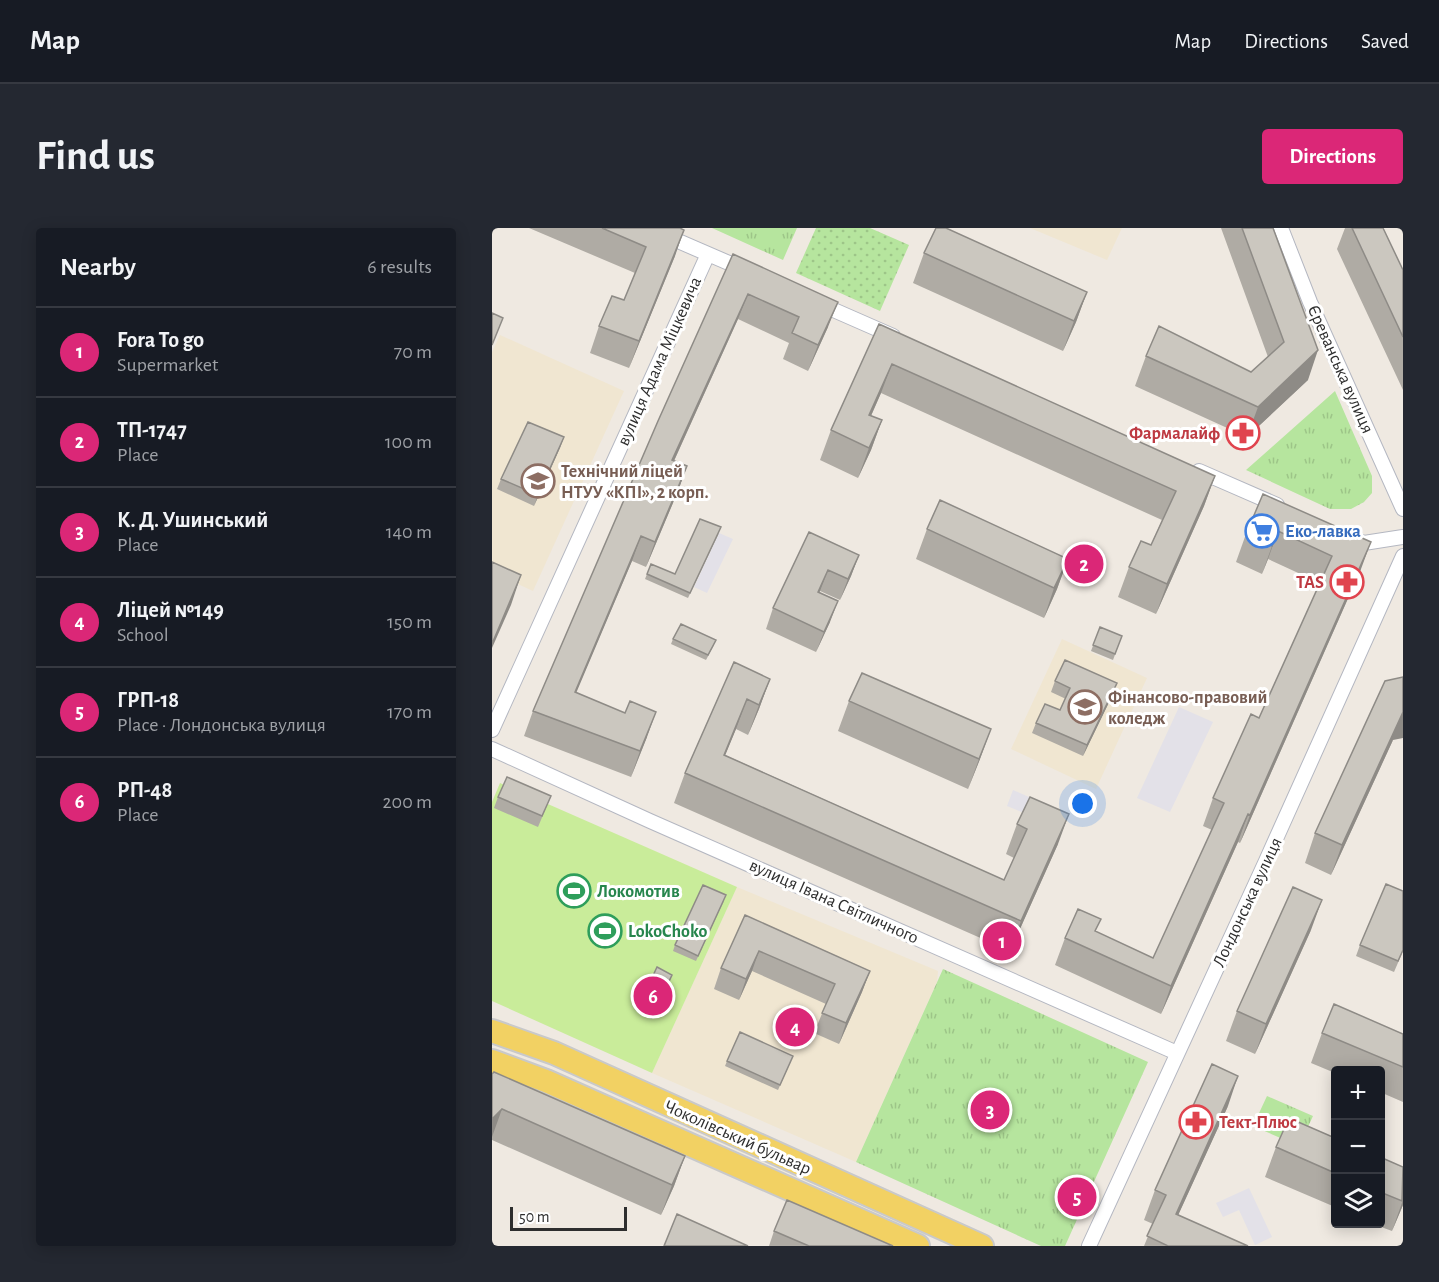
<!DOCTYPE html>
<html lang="en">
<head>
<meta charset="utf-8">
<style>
	:root { --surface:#171b24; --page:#242831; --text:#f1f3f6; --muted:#9ea1a6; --line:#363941; --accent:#db2777 }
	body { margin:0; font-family:"Alegreya Sans",sans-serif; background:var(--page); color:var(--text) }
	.controls { position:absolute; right:18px; bottom:18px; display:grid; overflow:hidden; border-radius:6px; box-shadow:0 3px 15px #0003 }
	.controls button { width:54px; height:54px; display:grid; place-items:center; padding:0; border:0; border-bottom:2px solid var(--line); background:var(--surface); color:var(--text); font:30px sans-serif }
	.scale { position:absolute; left:18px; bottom:15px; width:117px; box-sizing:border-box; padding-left:6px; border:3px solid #2e2e2e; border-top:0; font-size:16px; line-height:21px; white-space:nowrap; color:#2e2e2e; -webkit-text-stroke:4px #fff; paint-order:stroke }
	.you { position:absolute; left:591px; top:576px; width:21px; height:21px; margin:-15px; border:4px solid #fff; border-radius:50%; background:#1a73e8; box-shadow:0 0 0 9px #1a73e833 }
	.badge { display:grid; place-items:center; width:39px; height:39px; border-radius:50%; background:var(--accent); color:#fff; font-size:20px; font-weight:700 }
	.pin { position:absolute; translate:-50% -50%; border:3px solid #fff; box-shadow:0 2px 6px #0006 }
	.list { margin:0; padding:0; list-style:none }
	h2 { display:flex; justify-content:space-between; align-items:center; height:78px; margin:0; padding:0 24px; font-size:26px }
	h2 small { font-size:20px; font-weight:400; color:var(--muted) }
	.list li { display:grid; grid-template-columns:39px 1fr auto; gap:18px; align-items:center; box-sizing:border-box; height:90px; padding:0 24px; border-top:2px solid var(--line) }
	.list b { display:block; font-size:22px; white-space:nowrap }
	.list p { margin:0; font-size:20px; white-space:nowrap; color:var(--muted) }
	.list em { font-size:20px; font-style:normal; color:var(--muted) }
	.icon { flex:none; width:33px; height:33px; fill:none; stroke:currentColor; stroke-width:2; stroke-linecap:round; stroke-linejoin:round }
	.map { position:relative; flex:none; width:911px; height:1018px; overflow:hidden; border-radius:6px }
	header { display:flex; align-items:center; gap:36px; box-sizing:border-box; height:84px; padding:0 30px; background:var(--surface); border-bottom:2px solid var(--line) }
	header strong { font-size:28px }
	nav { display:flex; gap:33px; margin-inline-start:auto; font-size:21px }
	.intro { display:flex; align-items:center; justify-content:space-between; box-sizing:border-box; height:144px; padding:0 36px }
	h1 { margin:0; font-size:42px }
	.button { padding:15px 27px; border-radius:6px; background:var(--accent); color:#fff; font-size:21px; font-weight:700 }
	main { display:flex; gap:36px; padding:0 36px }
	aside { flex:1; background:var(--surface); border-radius:6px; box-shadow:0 3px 15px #0003 }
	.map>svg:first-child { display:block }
	.industrial { fill:#e3e1e8 }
	.education { fill:#f0e6d1 }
	.grass { fill:url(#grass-dots) }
	.park { fill:url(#park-tufts) }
	.pitch { fill:#c9ec9a }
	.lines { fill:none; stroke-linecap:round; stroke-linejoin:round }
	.minor-casing { stroke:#b4b7c1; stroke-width:16 }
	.primary-casing { stroke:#c9c9c9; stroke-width:26 }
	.minor { stroke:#fff; stroke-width:14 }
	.primary { stroke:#f2d163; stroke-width:22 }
	.wall { fill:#afaba4 }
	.shaded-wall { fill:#8e8b86 }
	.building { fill:#cbc7bf; stroke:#8e8b86; stroke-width:1.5 }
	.labels { text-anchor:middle; stroke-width:6; stroke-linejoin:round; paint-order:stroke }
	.street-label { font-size:18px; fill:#2e2e2e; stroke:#fff }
	.health-label { font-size:18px; font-weight:bold; fill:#be3a42; stroke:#fff; text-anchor:end }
	.education-label { font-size:18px; font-weight:bold; fill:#785e54; stroke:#fff; text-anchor:start }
	.shop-label { font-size:18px; font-weight:bold; fill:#366cbe; stroke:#fff; text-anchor:start }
	.leisure-label { font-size:18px; font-weight:bold; fill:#27864d; stroke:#fff; text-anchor:start }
</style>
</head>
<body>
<header>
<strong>Map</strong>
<nav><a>Map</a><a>Directions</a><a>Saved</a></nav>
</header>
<div class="intro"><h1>Find us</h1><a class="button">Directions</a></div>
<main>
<aside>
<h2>Nearby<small>6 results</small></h2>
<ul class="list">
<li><span class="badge">1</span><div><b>Fora To go</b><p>Supermarket</p></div><em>70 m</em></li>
<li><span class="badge">2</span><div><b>ТП-1747</b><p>Place</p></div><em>100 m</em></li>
<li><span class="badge">3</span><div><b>К. Д. Ушинський</b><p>Place</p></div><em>140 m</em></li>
<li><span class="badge">4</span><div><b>Ліцей №149</b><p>School</p></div><em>150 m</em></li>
<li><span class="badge">5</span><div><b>ГРП-18</b><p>Place · Лондонська вулиця</p></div><em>170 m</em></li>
<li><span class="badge">6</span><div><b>РП-48</b><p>Place</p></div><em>200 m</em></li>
</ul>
</aside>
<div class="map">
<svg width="911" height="1018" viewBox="0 0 911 1018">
	<defs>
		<pattern id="grass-dots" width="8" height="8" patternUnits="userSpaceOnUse" patternTransform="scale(1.5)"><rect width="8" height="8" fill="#b6e59e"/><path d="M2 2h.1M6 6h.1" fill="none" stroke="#9dc588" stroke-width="1.8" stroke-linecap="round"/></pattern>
		<pattern id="park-tufts" width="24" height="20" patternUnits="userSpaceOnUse" patternTransform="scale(1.5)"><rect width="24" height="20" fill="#b6e59e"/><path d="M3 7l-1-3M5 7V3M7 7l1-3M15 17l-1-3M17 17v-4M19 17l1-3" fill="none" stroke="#9dc588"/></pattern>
	</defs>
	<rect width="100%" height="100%" fill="#efe9e1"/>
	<!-- industrial -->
	<path class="industrial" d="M227 305 241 311 215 365 202 359Z
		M687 479 721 494 678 584 645 570Z
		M521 562 555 577 549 592 515 578Z
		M757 960 780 1009 763 1017 747 982 731 989 724 975Z"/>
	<!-- education -->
	<path class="education" d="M538 0H630L615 32Z
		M8 107 132 163 41 363 0 344V124Z
		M570 411 655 450 604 561 519 521Z
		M245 659 446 743 445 754 364 934 160 845Z"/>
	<!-- grass -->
	<path class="grass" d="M324 0H378L417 17 388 83 304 45Z"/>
	<!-- park -->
	<path class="park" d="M220 0H305L291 32Z
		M843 163 880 248V265L872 274 859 281H838L754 242Z
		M451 741 656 834 573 1018H549L364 934Z
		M775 868 821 888 807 918 761 898Z"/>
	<!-- pitch -->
	<path class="pitch" d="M8 555 245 659 160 845 0 773V574Z"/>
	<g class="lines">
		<defs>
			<path id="minor" d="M156 0 253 42
				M789 0 818 74 911 281
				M328 76 401 108
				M707 243 785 277
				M863 311 872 315 911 309
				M0 502 216 26
				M0 521 158 593 685 825
				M597 1018 774 633 911 328"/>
			<path id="primary" d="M0 803 62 825 490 1018
				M0 833 54 853 426 1018"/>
		</defs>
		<!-- minor casing -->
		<use href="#minor" class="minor-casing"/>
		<!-- primary casing -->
		<use href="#primary" class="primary-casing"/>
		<!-- minor -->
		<use href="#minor" class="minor"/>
		<!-- primary -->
		<use href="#primary" class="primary"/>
	</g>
	<!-- wall -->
	<path class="wall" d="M37 0H188L183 28 137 140 98 125 107 98 132 72 143 45Z
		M729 0H781L816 152 755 209 643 158 654 128 759 144 776 129Z
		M853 0H891L911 42V162L845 21Z
		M432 25 595 64 584 94 571 123 421 55Z
		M241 26 336 99 316 143 291 131 297 115 246 91 182 233 195 238 186 263 154 339 140 333 84 464 155 509 139 549 32 508 41 483Z
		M387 96 723 248 712 278 664 386 626 369 637 339 659 317 670 292 389 165 379 188 390 192 379 222 366 250 328 232 339 202Z
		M72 209 42 278 5 261 9 251Z
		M771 266 869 341 748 615 746 614 669 786 563 737 573 710 604 704 661 730 720 602 711 598 721 570 767 490 828 355 776 331 770 346 744 334 754 306Z
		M435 301 576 331 565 361 552 390 424 331Z
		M317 304 367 327 359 348 348 372 328 363 327 365 338 394 324 424 274 401 281 380Z
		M227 305 196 370 153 351 159 336 183 346Z
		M586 317 609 327 599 350 576 340Z
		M608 399 630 408 621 432 599 423Z
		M181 411 222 417 214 432 179 416Z
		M242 434 278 451 267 481 256 507 244 501 233 527 512 652 522 630 514 626 525 596 538 569 566 616 518 723 182 575 193 545Z
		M563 453 621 466 591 528 540 505 544 495 568 482 574 471 559 464Z
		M357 473 488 531 476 561 346 503Z
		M901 512 839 647 813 635 823 605Z
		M59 568 46 599 2 580 6 569Z
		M911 663V723L902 744 864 728 868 717Z
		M232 673 204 733 181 723 183 717Z
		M253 687 378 743 370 764 347 816 322 805 334 776 260 743 247 772 222 761 229 740Z
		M819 702 763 826 734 813 745 783Z
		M178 752 160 791 145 783 147 778Z
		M830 805 911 806V874L888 864V843H843V845L819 835Z
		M235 833H299L286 862 233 838Z
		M0 846 193 928 182 958 169 987 0 912Z
		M736 878 686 987 756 1018H652L661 996 652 992 663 962Z
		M843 910V979L773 949 784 919Z
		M888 929 911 939V977L900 1003 881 996H888Z
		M282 1003 401 1018H277Z"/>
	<!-- shaded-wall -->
	<path class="shaded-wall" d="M192 2 183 28 137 140 147 113Z
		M595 64 584 94 571 123 582 93Z
		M256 66 246 91 171 257 180 232Z
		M346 74 336 99 316 143 326 117Z
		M826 122 816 152 755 209 766 179Z
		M400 136 389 165 366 217 377 187Z
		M390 192 379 222 366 250 377 220Z
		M72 209 68 220 42 278 46 267Z
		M195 238 186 263 154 339 163 314Z
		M723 248 712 278 664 386 675 356Z
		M786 303 776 331 770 346 780 318Z
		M149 308 140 333 74 489 83 464Z
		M879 314 869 341 748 615 758 587Z
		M367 327 359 348 348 372 356 351Z
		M576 331 565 361 552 390 562 360Z
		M336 342 328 363 318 385 326 364Z
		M29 347 19 377 0 420V416Z
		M346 373 338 394 324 424 332 404Z
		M278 451 267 481 256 507 267 477Z
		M625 455 621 466 591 528 595 517Z
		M255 471 244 501 221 557 232 527Z
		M164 484 155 509 139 549 148 523Z
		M911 484V510L901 512 839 647 850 617Z
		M499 501 488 531 476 561 487 531Z
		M577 586 566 616 518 723 529 693Z
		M756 586 746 614 669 786 679 758Z
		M830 672 819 702 763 826 774 796Z
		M267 723 260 743 247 772 254 751Z
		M378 743 370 764 347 816 354 795Z
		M746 848 736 878 673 1016 684 986Z
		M10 881 0 909V891Z
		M193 928 182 958 169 987 180 957Z
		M911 972V977L900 1003Z"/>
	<!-- building -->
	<path class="building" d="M110 0H188L192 2 147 113 107 98 120 68 132 72 154 19Z
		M444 0H454L595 64 582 93 432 25Z
		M750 0H781L826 122 766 179 654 128 667 98 759 144 792 114Z
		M860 0H891L911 42V109Z
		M241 26 346 74 326 117 300 105 307 89 256 66 180 232 195 238 163 314 149 308 83 464 133 485 138 473 164 484 148 523 41 483 166 193Z
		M0 85 11 90 0 117Z
		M387 96 723 248 675 356 637 339 649 313 659 317 684 263 400 136 377 187 390 192 377 220 339 202Z
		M36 194 72 209 46 267 9 251Z
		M771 266 879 314 758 587 756 586 679 758 573 710 586 681 609 691 603 703 661 730 732 575 721 570 759 486 767 490 840 328 786 303 780 318 754 306Z
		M448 272 576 331 562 360 435 301Z
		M208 291 229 299 198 365 155 346 159 336 183 346Z
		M317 304 367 327 356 351 336 342 326 364 346 373 332 404 281 380Z
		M586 317 609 327 601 345 578 335Z
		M0 334 29 347 0 416Z
		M189 396 224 412 216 427 181 411Z
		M608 399 630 408 623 426 601 417Z
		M573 432 625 455 595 517 544 495 553 476 568 482 578 460 563 453Z
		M242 434 278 451 267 477 255 471 232 527 512 652 535 601 525 596 538 569 577 586 529 693 193 545Z
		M370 445 499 501 487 531 357 473Z
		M911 449V484L850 617 823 605 893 453Z
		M15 549 59 568 50 588 6 569Z
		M894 656 911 663V722L906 733 868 717Z
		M211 657 234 667 206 728 183 717Z
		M801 659 830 672 774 796 745 783Z
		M253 687 378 743 354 795 330 785 343 756 267 723 254 751 229 740Z
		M165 739 180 747 162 785 147 778Z
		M842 776 911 806V839L830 805Z
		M248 804 301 828 288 857 235 833Z
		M720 836 746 848 684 986 756 1018H676L655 1008 674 967 663 962Z
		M2 844 193 928 180 957 10 881 0 891V846Z
		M797 890 843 910V945L784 919Z
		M888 929 911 939 910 973 888 964Z
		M295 972 401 1018H317L282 1003Z
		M185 986 256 1018H172Z"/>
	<!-- icons -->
	<defs>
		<symbol id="pharmacy-ring" viewBox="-11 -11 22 22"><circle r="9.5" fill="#fff" stroke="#e0444e" stroke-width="1.5"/><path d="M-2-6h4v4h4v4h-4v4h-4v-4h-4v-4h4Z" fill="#e0444e"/></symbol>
		<symbol id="university-ring" viewBox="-11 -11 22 22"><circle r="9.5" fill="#fff" stroke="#8d6e63" stroke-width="1.5"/><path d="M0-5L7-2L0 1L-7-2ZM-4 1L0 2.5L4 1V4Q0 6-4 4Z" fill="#8d6e63"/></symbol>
		<symbol id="supermarket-ring" viewBox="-11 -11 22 22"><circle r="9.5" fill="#fff" stroke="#3f7fe0" stroke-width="1.5"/><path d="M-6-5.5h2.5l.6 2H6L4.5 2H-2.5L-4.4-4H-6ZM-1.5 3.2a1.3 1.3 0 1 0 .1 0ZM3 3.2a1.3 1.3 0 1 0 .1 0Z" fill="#3f7fe0"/></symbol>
		<symbol id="stadium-ring" viewBox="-11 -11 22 22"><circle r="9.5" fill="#fff" stroke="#2e9e5b" stroke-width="1.5"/><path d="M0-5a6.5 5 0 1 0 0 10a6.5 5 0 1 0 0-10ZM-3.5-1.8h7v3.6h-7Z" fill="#2e9e5b"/></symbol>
	</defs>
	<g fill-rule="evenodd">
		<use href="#pharmacy-ring" x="732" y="186" width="38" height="38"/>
		<use href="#university-ring" x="27" y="234" width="38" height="38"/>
		<use href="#supermarket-ring" x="751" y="284" width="38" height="38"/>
		<use href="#pharmacy-ring" x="836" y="335" width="38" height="38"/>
		<use href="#university-ring" x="574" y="460" width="38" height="38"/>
		<use href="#stadium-ring" x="63" y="644" width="38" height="38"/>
		<use href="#stadium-ring" x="94" y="684" width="38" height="38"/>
		<use href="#pharmacy-ring" x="685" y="875" width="38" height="38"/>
	</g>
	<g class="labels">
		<!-- street labels -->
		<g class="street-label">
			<text transform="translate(167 133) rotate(-66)" y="6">вулиця Адама Міцкевича</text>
			<text transform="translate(849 141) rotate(66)" y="6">Єреванська вулиця</text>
			<text transform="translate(342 673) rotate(24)" y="6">вулиця Івана Світличного</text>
			<text transform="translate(755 674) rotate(-65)" y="6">Лондонська вулиця</text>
			<text transform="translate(246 909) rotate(24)" y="6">Чоколівський бульвар</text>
		</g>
		<!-- health labels -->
		<g class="health-label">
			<text x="728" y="211">Фармалайф</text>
			<text x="832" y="360">TAS</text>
			<text x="727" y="900" text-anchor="start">Тект-Плюс</text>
		</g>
		<!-- education labels -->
		<g class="education-label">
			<text x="69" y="249">Технічний ліцей<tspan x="69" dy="21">НТУУ «КПІ», 2 корп.</tspan></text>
			<text x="616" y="475">Фінансово-правовий<tspan x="616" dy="21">коледж</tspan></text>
		</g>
		<!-- shop labels -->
		<g class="shop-label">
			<text x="793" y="309">Еко-лавка</text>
		</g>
		<!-- leisure labels -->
		<g class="leisure-label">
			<text x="105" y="669">Локомотив</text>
			<text x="136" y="709">LokoChoko</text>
		</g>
	</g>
</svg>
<div class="controls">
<button>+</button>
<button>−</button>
<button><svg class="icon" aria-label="layers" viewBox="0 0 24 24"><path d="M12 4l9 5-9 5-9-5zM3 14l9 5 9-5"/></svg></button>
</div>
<div class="scale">50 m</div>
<div class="you"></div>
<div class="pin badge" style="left:510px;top:713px">1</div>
<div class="pin badge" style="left:592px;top:336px">2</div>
<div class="pin badge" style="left:498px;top:882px">3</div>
<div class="pin badge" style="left:303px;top:799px">4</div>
<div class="pin badge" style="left:585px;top:969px">5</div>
<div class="pin badge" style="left:161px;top:768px">6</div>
</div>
</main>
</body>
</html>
